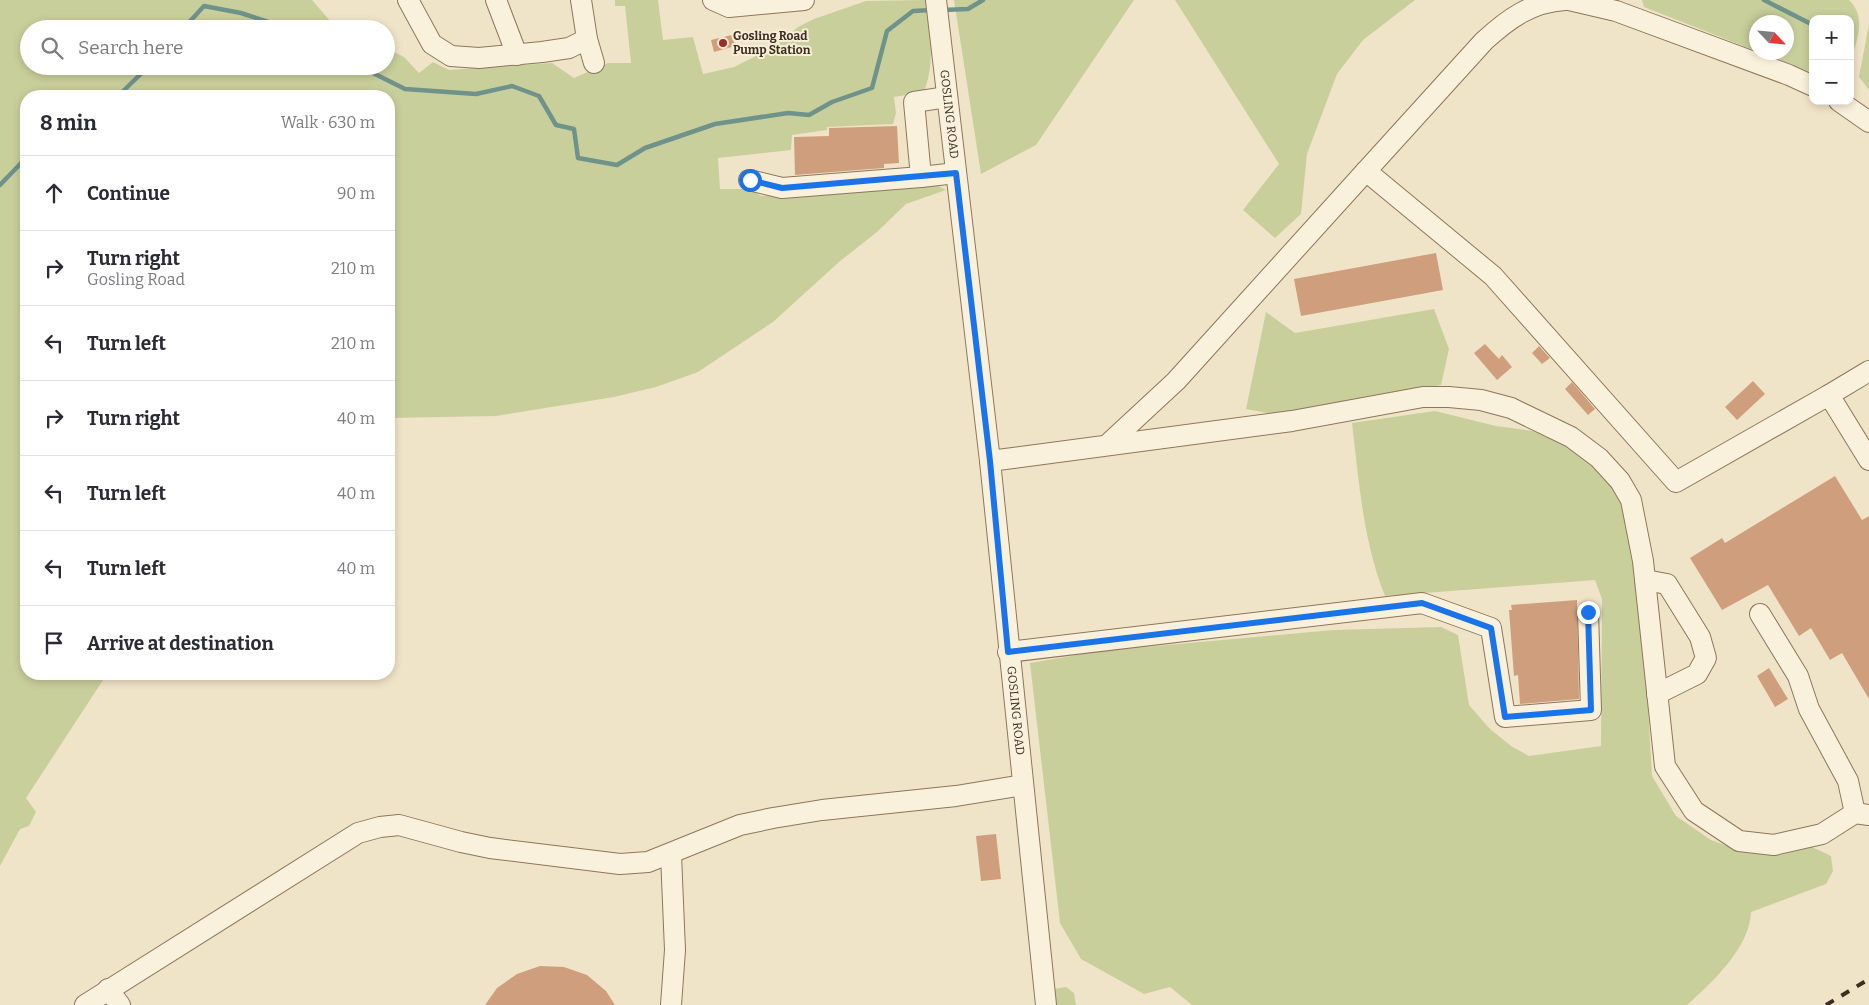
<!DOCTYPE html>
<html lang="en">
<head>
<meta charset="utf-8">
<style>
	:root { --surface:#fff; --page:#f2f2f3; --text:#2b2b33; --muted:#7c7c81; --line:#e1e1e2 }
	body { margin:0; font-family:Bitter,serif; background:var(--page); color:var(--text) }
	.controls { position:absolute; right:15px; top:15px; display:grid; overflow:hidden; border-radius:10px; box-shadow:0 2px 8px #0003 }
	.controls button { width:45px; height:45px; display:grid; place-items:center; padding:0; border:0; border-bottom:1px solid var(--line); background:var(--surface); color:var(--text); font:25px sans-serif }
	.compass { position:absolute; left:1749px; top:15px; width:45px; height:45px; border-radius:50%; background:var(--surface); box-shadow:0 2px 8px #0003; rotate:116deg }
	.stop { position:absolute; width:15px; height:15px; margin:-11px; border:4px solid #1a73e8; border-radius:50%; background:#fff }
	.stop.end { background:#1a73e8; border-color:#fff; box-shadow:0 1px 5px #0008 }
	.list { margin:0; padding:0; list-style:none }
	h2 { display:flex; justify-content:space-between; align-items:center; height:65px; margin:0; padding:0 20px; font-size:21px }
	h2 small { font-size:16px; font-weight:400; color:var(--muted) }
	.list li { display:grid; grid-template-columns:32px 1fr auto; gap:15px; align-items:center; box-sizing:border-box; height:75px; padding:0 20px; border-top:1px solid var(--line) }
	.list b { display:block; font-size:19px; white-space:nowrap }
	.list p { margin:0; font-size:16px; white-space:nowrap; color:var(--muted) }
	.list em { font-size:16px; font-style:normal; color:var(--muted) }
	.icon { flex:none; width:28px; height:28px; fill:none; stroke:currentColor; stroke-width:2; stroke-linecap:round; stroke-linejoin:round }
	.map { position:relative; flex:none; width:1869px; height:1005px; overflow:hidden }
	.search { position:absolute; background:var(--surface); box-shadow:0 2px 8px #0003; left:20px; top:20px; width:375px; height:55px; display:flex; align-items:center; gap:12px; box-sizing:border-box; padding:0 18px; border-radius:28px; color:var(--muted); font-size:19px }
	.panel { position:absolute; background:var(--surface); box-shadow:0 2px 8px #0003; left:20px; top:90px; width:375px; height:590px; border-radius:20px }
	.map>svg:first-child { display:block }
	.green { fill:#c9cf9b }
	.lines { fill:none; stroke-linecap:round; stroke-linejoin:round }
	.stream { stroke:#6f938a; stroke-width:4.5 }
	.building { fill:#cf9f7d }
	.minor-casing { stroke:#8d765c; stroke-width:22 }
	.minor { stroke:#faf1dc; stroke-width:20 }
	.rail { stroke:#3d2e20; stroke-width:4; stroke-dasharray:9 9; stroke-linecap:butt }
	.route { stroke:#1a73e8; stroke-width:6 }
	.poi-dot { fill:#9e2a2b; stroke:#f7eed8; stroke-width:2 }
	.labels { text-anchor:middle; stroke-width:4; stroke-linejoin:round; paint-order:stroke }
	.poi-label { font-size:12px; font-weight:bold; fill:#3d2e20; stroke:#f7eed8; text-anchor:start }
	.street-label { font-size:12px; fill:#3d2e20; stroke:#f7eed8 }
</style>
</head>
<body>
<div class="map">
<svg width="1869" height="1005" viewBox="0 0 1869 1005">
	<rect width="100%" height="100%" fill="#f0e4c8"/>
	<!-- green -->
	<path class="green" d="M0 0H312L337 29H29V66H386V48L404 57 419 73 433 62 449 70 552 63 574 78 608 63H631L625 6H615V0H658L663 40 693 37 703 74 734 67 776 46 798 27 814 19 866 1 925 0 928 6C930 36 935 63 924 92L894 97 896 113 893 124 827 127V130L792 135 791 150 718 158 720 189H750L761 196 938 186 946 190 906 204 877 232 839 262 773 322 698 372 656 387 614 397 496 416 389 418V96H26V674H107L26 798 36 812 29 826 20 829 0 866Z
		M954 0H1134L1036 145 981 174Z
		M1175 0H1415L1363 40 1337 74 1307 154 1301 214 1275 238 1243 210 1279 164Z
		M1642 0H1849C1867 17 1857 41 1850 62V19H1813V73L1761 53 1786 52V22H1756V51L1644 7Z
		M1869 24V90L1859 77Z
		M1434 309 1449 349 1441 385 1332 404 1285 416 1246 409 1266 312 1295 333Z
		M1435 411 1496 426 1550 433 1587 460 1613 486 1630 516 1645 655 1652 776 1676 816 1711 840 1739 850 1780 855 1812 847 1831 856 1833 871 1826 884 1751 912C1750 947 1712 983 1687 1005H1192L1170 987 1144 994 1081 959 1060 923 1030 663 1101 651 1333 630 1441 627 1458 635 1469 705 1489 728 1511 746 1529 756 1601 746 1602 599 1595 580 1385 596C1363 541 1359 482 1352 423Z
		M1066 987 1074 993 1076 1005H1056L1054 989Z"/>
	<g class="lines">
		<!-- stream -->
		<path class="stream" d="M1764 0 1813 25
			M942 10 968 9 983 0
			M183 29 204 6 241 13 290 29
			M359 66 405 89 476 94 512 86 539 96 556 125 574 129 578 158 617 165 645 148 715 124 788 113 809 115 832 102 872 88 887 31 913 11 932 10
			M118 96 149 66
			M0 185 26 158"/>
	</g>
	<!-- building -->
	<path class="building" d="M732 35 735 46 714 52 711 40Z
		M897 126 899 163 884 164V168L795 175 794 137 829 136V128Z
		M1436 253 1443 290 1301 316 1294 279Z
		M1485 344 1499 359 1502 355 1512 367 1497 380 1474 353Z
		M1539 346 1550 358 1542 364 1532 353Z
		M1753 381 1765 394 1737 420 1725 407Z
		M1572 382 1595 409 1588 415 1565 389Z
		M1835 476 1862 520 1869 516V699L1842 653 1830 660 1811 628 1799 636 1768 585 1722 610 1690 558 1722 538 1725 543Z
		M1577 600 1579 699 1520 704 1518 675 1514 676 1509 610H1512L1511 605Z
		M1769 668 1788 699 1775 707 1757 676Z
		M996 834 1001 879 981 881 976 836Z
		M540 966 564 967 587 975 606 991 615 1005H485L497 988 517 974Z"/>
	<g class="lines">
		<defs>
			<g id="minor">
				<path d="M408 0 432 44 451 56 479 58 542 52 569 48 587 39"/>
				<path d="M496 0 517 55"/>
				<path d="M581 0 587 39 594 63"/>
				<path d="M713 0 729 7 804 0"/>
				<path id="s1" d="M936 0 990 461 1046 1005"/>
				<path d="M1569 0 1616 11 1789 75 1813 86"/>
				<path d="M947 97 914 102 921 177 956 173"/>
				<path d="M1839 101 1869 122"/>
				<path d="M1366 171 1484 41C1508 19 1531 2 1565 0"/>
				<path d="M749 180 782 188 921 177"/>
				<path d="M1829 395 1869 371"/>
				<path d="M1107 445 1176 381 1366 171 1493 276 1676 482 1829 395 1869 460"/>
				<path d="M990 461 1292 421 1423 397H1449L1481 400 1511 408 1571 437 1599 458 1620 481 1631 500 1643 561 1665 766 1694 811 1739 841 1774 845 1822 834 1855 813 1869 815"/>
				<path d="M1645 580 1667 584 1700 637 1706 658 1697 674 1657 694"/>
				<path d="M1760 614 1798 676 1809 709 1848 781 1855 813"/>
				<path d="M1008 652 1422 603 1491 628 1505 717 1591 710 1588 612"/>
				<path d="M671 855 675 950 671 1005"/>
				<path d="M108 989 120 1005"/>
				<path d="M85 1005 358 833 380 827 399 825 461 842 490 848 620 864 648 862 740 825 773 818 822 810 956 796 1023 785"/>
			</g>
		</defs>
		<!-- minor casing -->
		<use href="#minor" class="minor-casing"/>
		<!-- minor -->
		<use href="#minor" class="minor"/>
		<!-- rail -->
		<path class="rail" d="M1826 1005 1869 979"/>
	</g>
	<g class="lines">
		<!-- route -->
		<path class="route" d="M750 180 782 188 956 173 990 461 1008 652 1422 603 1491 628 1505 717 1591 710 1588 612"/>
	</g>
	<!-- markers -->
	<circle class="poi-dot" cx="723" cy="43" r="5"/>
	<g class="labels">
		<!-- poi labels -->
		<g class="poi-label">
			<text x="733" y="40">Gosling Road<tspan x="733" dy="14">Pump Station</tspan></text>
		</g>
		<!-- street labels -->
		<g class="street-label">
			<text dy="4" stroke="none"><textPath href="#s1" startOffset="115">GOSLING ROAD</textPath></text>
			<text dy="4" stroke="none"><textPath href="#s1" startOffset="715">GOSLING ROAD</textPath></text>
		</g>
	</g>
</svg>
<div class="controls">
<button>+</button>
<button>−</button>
</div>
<svg class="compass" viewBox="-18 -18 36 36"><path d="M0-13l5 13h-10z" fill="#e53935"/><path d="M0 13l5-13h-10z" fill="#7c7c81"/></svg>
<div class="stop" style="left:750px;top:180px"></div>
<div class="stop end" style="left:1588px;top:612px"></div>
<div class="search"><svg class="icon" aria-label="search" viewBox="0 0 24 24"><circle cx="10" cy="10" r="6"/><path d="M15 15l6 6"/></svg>Search here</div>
<section class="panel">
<h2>8 min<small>Walk · 630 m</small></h2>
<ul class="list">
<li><svg class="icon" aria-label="ahead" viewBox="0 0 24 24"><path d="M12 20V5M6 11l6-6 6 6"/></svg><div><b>Continue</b></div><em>90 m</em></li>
<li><svg class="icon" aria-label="right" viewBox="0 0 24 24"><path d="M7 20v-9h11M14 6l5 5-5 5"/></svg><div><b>Turn right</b><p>Gosling Road</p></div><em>210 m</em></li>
<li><svg class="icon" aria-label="left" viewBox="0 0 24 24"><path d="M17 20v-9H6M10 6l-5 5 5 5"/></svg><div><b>Turn left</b></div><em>210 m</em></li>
<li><svg class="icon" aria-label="right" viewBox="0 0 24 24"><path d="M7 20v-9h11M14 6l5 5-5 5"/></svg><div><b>Turn right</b></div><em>40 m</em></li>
<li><svg class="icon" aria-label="left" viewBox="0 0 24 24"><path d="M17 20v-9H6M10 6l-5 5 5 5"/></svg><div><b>Turn left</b></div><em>40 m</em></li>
<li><svg class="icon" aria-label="left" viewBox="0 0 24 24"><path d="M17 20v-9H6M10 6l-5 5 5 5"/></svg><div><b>Turn left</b></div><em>40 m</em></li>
<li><svg class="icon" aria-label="arrive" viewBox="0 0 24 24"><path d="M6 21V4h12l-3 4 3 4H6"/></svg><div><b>Arrive at destination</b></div></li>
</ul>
</section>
</div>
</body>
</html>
